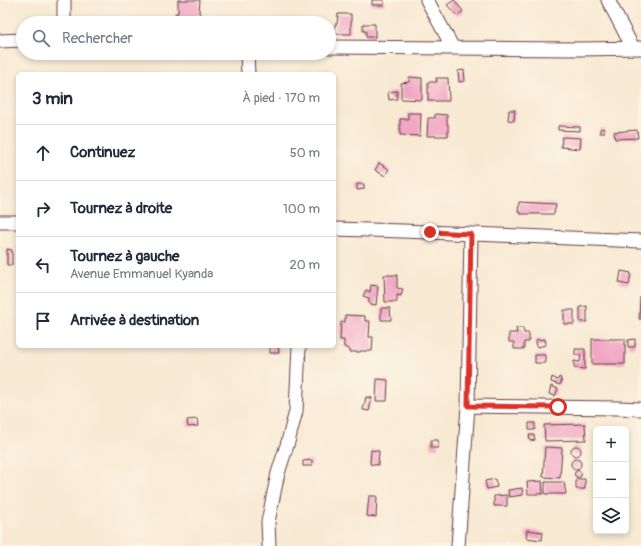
<!DOCTYPE html>
<html lang="fr">
<head>
<meta charset="utf-8">
<style>
	:root { --surface:#fff; --page:#f2f2f3; --text:#1f2937; --muted:#747a83; --line:#e0e1e3 }
	body { margin:0; font-family:Pangolin,sans-serif; background:var(--page); color:var(--text) }
	.controls { position:absolute; right:12px; bottom:12px; display:grid; overflow:hidden; border-radius:6px; box-shadow:0 2px 6px #0003 }
	.controls button { width:36px; height:36px; display:grid; place-items:center; padding:0; border:0; border-bottom:1px solid var(--line); background:var(--surface); color:var(--text); font:20px sans-serif }
	.stop { position:absolute; width:12px; height:12px; margin:-9px; border:3px solid #d93025; border-radius:50%; background:#fff }
	.stop.end { background:#d93025; border-color:#fff; box-shadow:0 1px 4px #0008 }
	.list { margin:0; padding:0; list-style:none }
	h2 { display:flex; justify-content:space-between; align-items:center; height:52px; margin:0; padding:0 16px; font-size:17px }
	h2 small { font-size:13px; font-weight:400; color:var(--muted) }
	.list li { display:grid; grid-template-columns:26px 1fr auto; gap:12px; align-items:center; box-sizing:border-box; height:56px; padding:0 16px; border-top:1px solid var(--line) }
	.list b { display:block; font-size:15px; white-space:nowrap }
	.list p { margin:0; font-size:13px; white-space:nowrap; color:var(--muted) }
	.list em { font-size:13px; font-style:normal; color:var(--muted) }
	.icon { flex:none; width:22px; height:22px; fill:none; stroke:currentColor; stroke-width:2; stroke-linecap:round; stroke-linejoin:round }
	.map { position:relative; flex:none; width:641px; height:546px; overflow:hidden }
	.search { position:absolute; background:var(--surface); box-shadow:0 2px 6px #0003; left:16px; top:16px; width:320px; height:44px; display:flex; align-items:center; gap:10px; box-sizing:border-box; padding:0 14px; border-radius:22px; color:var(--muted); font-size:15px }
	.panel { position:absolute; background:var(--surface); box-shadow:0 2px 6px #0003; left:16px; top:72px; width:320px; height:276px; border-radius:6px }
	.map>svg:first-child { display:block }
	.building { fill:#f1a6c4 }
	.lines { fill:none; stroke-linecap:round; stroke-linejoin:round }
	.minor-casing { stroke:#643d44; stroke-width:15 }
	.minor { stroke:#fff; stroke-width:13 }
	.route { stroke:#d93025; stroke-width:5 }
</style>
</head>
<body>
<div class="map">
<svg width="641" height="546" viewBox="0 0 641 546">
	<rect width="100%" height="100%" fill="#fcf5e5"/>
	<filter id="ink" filterUnits="userSpaceOnUse"><feTurbulence type="fractalNoise" baseFrequency=".025" numOctaves="2"/><feDisplacementMap in="SourceGraphic" scale="8" xChannelSelector="R" yChannelSelector="G"/><feConvolveMatrix kernelMatrix="1 2 1 2 8 2 1 2 1" color-interpolation-filters="sRGB"/></filter>
	<filter id="wash" filterUnits="userSpaceOnUse"><feTurbulence type="fractalNoise" baseFrequency=".012" numOctaves="4" result="noise"/><feDisplacementMap in="SourceGraphic" scale="16" xChannelSelector="R" yChannelSelector="G"/><feGaussianBlur stdDeviation="0.9" result="paint"/><feColorMatrix in="noise" values="0 0 0 0 0 0 0 0 0 0 0 0 0 0 0 0 0 1.4 0 .05"/><feComposite in="paint" operator="in"/></filter>
	<g filter="url(#wash)">
		<rect width="100%" height="100%" fill="#f8e9d3"/>
		<g id="blocks">
			<!-- building -->
			<path class="building" d="M178 0H200L199 13H200V15L197 17 196 23H175V14L178 13Z
				M372 0H384V5H372Z
				M454 0 463 11 457 16 447 5Z
				M338 14H351V34H335V24H337Z
				M363 24H375V37H366V31H363Z
				M464 70 465 81 459 82 458 71Z
				M409 77 422 78V100L401 99V83L409 82Z
				M436 78H448L449 101H428V82H437Z
				M397 91V99L389 100 388 92Z
				M509 110H515L514 121 508 120Z
				M408 113H421L420 136 400 135V119H408Z
				M435 114 447 115V124H448V136H427L428 118H435Z
				M558 126 580 127V131L558 130Z
				M604 128V133H600V129Z
				M637 130 638 138 615 139 614 132Z
				M562 137 581 138 580 149 561 147Z
				M379 163 389 169 385 176 375 170Z
				M357 184H364V189L357 190Z
				M519 202 556 204 554 214H520V212H518Z
				M7 249 12 250V265H7Z
				M621 271 631 273 629 285 619 283Z
				M384 275H397V288L403 289 401 296 397 295V302H385Z
				M371 285 378 286 376 305 369 304V298L363 296 366 290 370 292Z
				M640 297H641V319H639Z
				M587 306V322H580V307Z
				M381 308H390L391 320H381Z
				M564 310H574V324H564Z
				M345 315 365 316V321H370L369 337H373L372 351H360V352H350V350H349V349L344 347V340H340L341 322H345Z
				M516 328H523L524 333H529V342H524V349H514V342H509V333H517Z
				M537 339 539 340 545 339 546 345 537 347 536 341Z
				M592 339H625V364H592Z
				M635 339V347H628V340Z
				M270 346H278L279 353H270Z
				M575 349H585V369L574 368V361L580 362 581 355H575Z
				M535 355H545V363H535Z
				M552 377 558 380 559 377 561 378 560 381H562L560 385 551 382Z
				M377 379 388 380 387 401H376Z
				M551 386 558 389 555 396 549 394Z
				M366 397 372 398 369 411 363 410Z
				M197 419 198 426 188 427 187 420Z
				M529 423H535V430H529Z
				M585 424 586 440 545 441 544 425Z
				M529 435H534L535 440 530 441Z
				M431 440H438V448H431Z
				M571 451a5 5 0 1 1 10 0a5 5 0 1 1-10 0Z
				M545 447 562 448 560 478 543 477Z
				M371 450 379 451 378 465 370 464Z
				M571 464a5 5 0 1 1 10 0a5 5 0 1 1-10 0Z
				M312 460V466H303V461Z
				M574.5 474a3.5 3.5 0 1 1 7 0a3.5 3.5 0 1 1-7 0Z
				M495 479 497 487 487 489 485 481Z
				M576 479H585V489H576Z
				M542 481 543 494H528L527 482Z
				M545 482H564L566 494H545Z
				M522 488 523 495 509 497 508 490Z
				M507 495V506H494V496Z
				M369 496H377L376 517 367 516Z
				M527 530 543 532 542 540 526 538Z"/>
		</g>
	</g>
	<g filter="url(#ink)">
		<use href="#blocks" fill-opacity="0" stroke="#643d44" stroke-width="1"/>
		<g class="lines">
			<defs>
				<path id="minor" d="M64 0V23
					M427 0 453 48
					M608 0 633 48
					M0 41 23 40
					M329 47 579 49 641 48
					M247 53 248 74
					M0 222H18
					M334 229 403 231 641 241
					M468 406 618 408 641 409
					M269 546 268 522 278 473 288 442 296 411 299 346
					M458 546 468 406 471 234"/>
			</defs>
			<!-- minor casing -->
			<use href="#minor" class="minor-casing"/>
			<!-- minor -->
			<use href="#minor" class="minor"/>
		</g>
	</g>
	<g class="lines" filter="url(#ink)">
		<!-- route -->
		<path class="route" d="M430 232 471 234 468 406 558 407"/>
	</g>
</svg>
<div class="controls">
<button>+</button>
<button>−</button>
<button><svg class="icon" aria-label="layers" viewBox="0 0 24 24"><path d="M12 4l9 5-9 5-9-5zM3 14l9 5 9-5"/></svg></button>
</div>
<div class="stop" style="left:558px;top:407px"></div>
<div class="stop end" style="left:430px;top:232px"></div>
<div class="search"><svg class="icon" aria-label="search" viewBox="0 0 24 24"><circle cx="10" cy="10" r="6"/><path d="M15 15l6 6"/></svg>Rechercher</div>
<section class="panel">
<h2>3 min<small>À pied · 170 m</small></h2>
<ul class="list">
<li><svg class="icon" aria-label="ahead" viewBox="0 0 24 24"><path d="M12 20V5M6 11l6-6 6 6"/></svg><div><b>Continuez</b></div><em>50 m</em></li>
<li><svg class="icon" aria-label="right" viewBox="0 0 24 24"><path d="M7 20v-9h11M14 6l5 5-5 5"/></svg><div><b>Tournez à droite</b></div><em>100 m</em></li>
<li><svg class="icon" aria-label="left" viewBox="0 0 24 24"><path d="M17 20v-9H6M10 6l-5 5 5 5"/></svg><div><b>Tournez à gauche</b><p>Avenue Emmanuel Kyanda</p></div><em>20 m</em></li>
<li><svg class="icon" aria-label="arrive" viewBox="0 0 24 24"><path d="M6 21V4h12l-3 4 3 4H6"/></svg><div><b>Arrivée à destination</b></div></li>
</ul>
</section>
</div>
</body>
</html>
